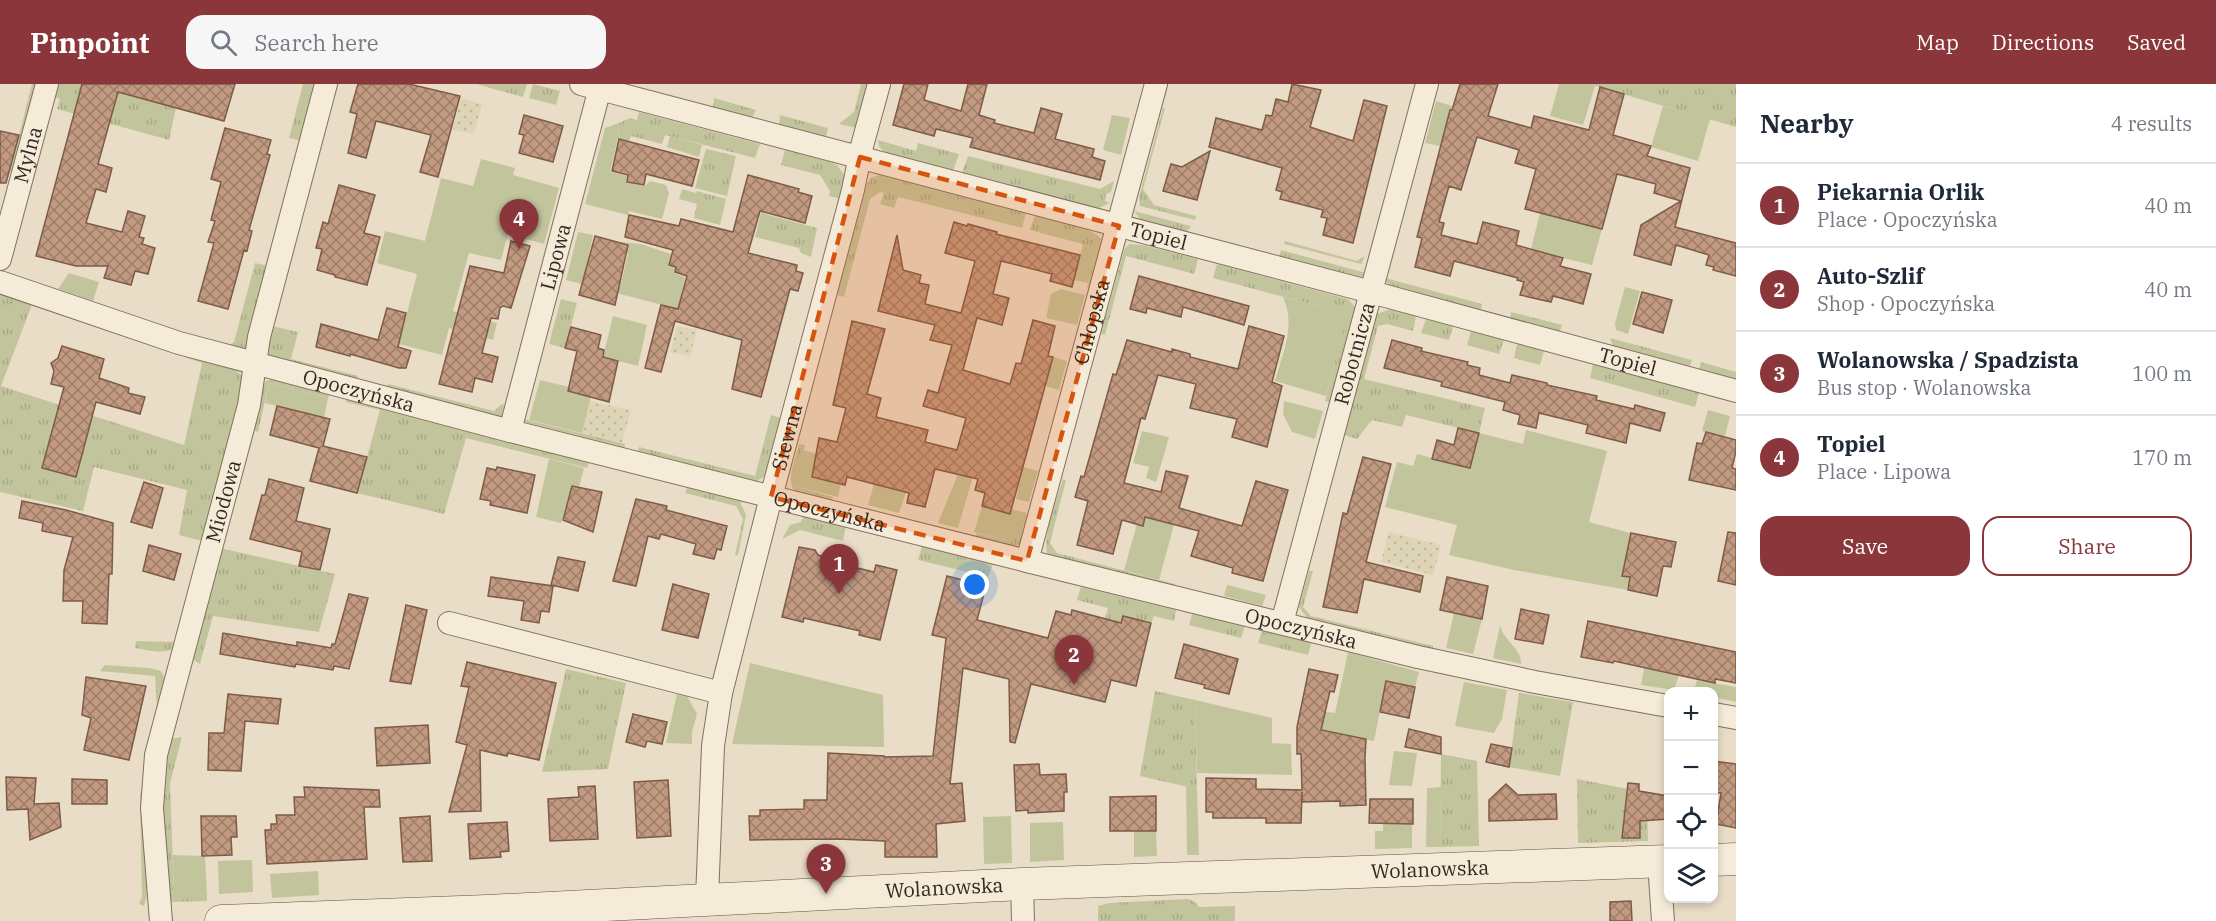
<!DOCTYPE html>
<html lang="en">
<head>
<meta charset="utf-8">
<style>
	:root { --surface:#fff; --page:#f6f6f7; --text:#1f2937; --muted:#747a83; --line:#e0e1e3; --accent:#8a363a }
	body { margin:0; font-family:"IBM Plex Serif",serif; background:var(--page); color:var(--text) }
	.controls { position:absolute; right:18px; bottom:18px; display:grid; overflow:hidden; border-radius:12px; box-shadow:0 3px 9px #0003 }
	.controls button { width:54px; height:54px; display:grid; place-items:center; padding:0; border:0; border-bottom:2px solid var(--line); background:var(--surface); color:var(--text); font:30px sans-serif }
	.you { position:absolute; left:975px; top:501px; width:21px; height:21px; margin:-15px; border:4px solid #fff; border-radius:50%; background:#1a73e8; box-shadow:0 0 0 9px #1a73e833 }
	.badge { display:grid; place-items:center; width:39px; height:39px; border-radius:50%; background:var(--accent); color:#fff; font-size:20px; font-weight:700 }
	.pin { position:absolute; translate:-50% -50px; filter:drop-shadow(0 2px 3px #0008) }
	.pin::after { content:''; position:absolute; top:32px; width:21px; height:18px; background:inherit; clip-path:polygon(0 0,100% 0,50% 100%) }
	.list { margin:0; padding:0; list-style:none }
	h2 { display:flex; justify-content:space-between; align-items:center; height:78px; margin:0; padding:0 24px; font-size:26px }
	h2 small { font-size:20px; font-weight:400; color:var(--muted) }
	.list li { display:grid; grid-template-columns:39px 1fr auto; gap:18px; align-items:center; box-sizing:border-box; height:84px; padding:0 24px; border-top:2px solid var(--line) }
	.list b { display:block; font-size:22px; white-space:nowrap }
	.list p { margin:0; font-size:20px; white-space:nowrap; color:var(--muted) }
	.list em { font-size:20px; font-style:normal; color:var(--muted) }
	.actions { display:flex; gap:12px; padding:18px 24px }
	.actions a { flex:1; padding:14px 0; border:2px solid var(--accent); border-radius:18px; text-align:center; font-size:21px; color:var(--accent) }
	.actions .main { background:var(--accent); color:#fff }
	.icon { flex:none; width:33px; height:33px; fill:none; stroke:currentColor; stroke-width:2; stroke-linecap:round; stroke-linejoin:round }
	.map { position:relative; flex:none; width:1736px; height:837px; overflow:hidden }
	header { display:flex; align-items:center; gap:36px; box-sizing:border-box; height:84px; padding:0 30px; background:var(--accent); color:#fff }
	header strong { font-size:28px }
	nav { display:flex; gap:33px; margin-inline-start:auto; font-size:21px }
	.search { width:420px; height:54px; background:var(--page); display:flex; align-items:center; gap:15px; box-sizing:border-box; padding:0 21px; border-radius:18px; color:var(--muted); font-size:22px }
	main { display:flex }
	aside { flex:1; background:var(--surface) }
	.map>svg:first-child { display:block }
	.farmland { fill:url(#farmland-dots) }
	.grass { fill:url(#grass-tufts) }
	.garden { fill:#c2c59c }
	.building { fill:url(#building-cross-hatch); stroke:#7e5b47; stroke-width:1.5 }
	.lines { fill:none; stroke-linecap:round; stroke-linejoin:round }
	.street-casing { stroke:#82705e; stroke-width:24 }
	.secondary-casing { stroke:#645141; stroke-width:33 }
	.street { stroke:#f4ebd9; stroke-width:22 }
	.secondary { stroke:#f4ebd9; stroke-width:32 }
	.marked { fill:#d6540e; fill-opacity:0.2; stroke:#d6540e; stroke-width:4.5; stroke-dasharray:12 8; stroke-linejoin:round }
	.labels { text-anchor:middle; stroke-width:6; stroke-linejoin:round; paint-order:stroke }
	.street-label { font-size:20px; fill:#342920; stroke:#f1e8d5 }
</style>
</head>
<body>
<header>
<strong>Pinpoint</strong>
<div class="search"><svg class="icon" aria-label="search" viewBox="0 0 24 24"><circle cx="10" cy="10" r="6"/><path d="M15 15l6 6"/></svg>Search here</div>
<nav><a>Map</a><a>Directions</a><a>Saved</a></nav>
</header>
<main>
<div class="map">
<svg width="1736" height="837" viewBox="0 0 1736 837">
	<defs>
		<pattern id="farmland-dots" width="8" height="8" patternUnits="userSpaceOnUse" patternTransform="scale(1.5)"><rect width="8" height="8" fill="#ddd5b5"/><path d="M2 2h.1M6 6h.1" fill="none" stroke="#beb79b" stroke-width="1.8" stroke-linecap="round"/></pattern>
		<pattern id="grass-tufts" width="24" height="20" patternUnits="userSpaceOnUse" patternTransform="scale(1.5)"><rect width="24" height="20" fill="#c2c59c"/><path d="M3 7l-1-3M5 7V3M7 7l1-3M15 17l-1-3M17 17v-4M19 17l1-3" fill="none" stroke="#a7a986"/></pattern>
		<pattern id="building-cross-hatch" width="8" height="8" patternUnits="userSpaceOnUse" patternTransform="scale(1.5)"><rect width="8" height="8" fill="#c29a81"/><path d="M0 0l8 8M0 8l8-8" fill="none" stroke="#9e7e69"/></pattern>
	</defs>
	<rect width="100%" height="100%" fill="#e9ddc7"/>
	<!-- farmland -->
	<path class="farmland" d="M461 14 482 20 474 50 453 46Z
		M677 242 697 246 690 273 670 268Z
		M590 317 631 326 622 359 582 349Z
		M1389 448 1441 461 1433 491 1381 478Z"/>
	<!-- grass -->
	<path class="grass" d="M32 0H39L14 89 10 87Z
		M55 0H86L176 24 169 56 57 25 60 15 51 12Z
		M303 0H317L302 57 289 54Z
		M476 0H527L523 13Z
		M533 0 560 7 556 21 529 14Z
		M861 0H870L857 44 839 40 854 28Z
		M1588 0H1736V43Z
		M714 14 756 26 752 34 713 23Z
		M1163 24H1165L1143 105 1154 121 1196 132 1195 136 1140 122 1139 113Z
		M639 28 760 60 755 74 665 51 662 60 631 52 629 57 618 54 619 39 630 34 637 36Z
		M780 31 828 44 826 53 779 40Z
		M878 56 916 67 918 59 959 70 953 87 886 69 879 63Z
		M706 65 736 72 727 112 695 104Z
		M785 66 830 78 837 81 844 91 841 115 829 112 830 107 820 91 781 81Z
		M968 72 1100 105 1114 97 1111 108 1106 110 1105 117 1110 119 1097 125 962 89Z
		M879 91 1026 129 1022 144 898 113 894 124 880 120 884 109 880 108 870 115 844 213 837 211 867 100 871 94Z
		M682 105 696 109 697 107 726 115 720 141 694 134 697 120 679 115Z
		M1134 127 1191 142 1187 148 1141 136Z
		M761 129 817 144 811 173 801 169 799 164 755 153Z
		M1035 131C1053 136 1094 142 1104 158L1094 206 1087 204 1097 164 1030 146Z
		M1285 157 1357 177 1365 172 1361 180 1284 160Z
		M1129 160 1142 161 1198 175 1194 190 1126 172 1105 251 1101 250 1124 166Z
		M1281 166 1366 189 1364 192 1357 194 1279 173Z
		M255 179 269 182 247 263 243 266 213 261 215 257 230 261 234 258Z
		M1217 180 1348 215 1356 224 1333 319 1325 317 1347 230 1213 194Z
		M1385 194 1482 220 1481 227 1388 201Z
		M0 207 33 218 1 302 184 361 202 279 167 267 168 264C186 270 238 280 245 296L176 563C164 571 148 566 135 564L136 557 175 558 202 457 179 451 187 406 94 383 83 427 0 408Z
		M561 215 577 219 565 264 549 260Z
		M1391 225 1416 232 1413 247 1387 240 1378 242 1364 295 1485 324 1479 349 1406 331 1402 343 1372 336 1357 355 1344 351 1376 230Z
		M1511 228 1562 241 1560 247 1510 234Z
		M1426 235 1453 242 1449 256 1421 249Z
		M272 242 298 248 291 275 358 292 357 297 268 274 266 263Z
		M1471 247 1504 256 1499 270 1467 261Z
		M1610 254 1692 276 1690 282 1613 262Z
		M1517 260 1544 267 1540 281 1514 274Z
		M1701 278 1736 288V295L1699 285Z
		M1593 280 1699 309 1695 323 1590 294Z
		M274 295 330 309 328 314 269 299 258 348 253 346 264 300 266 297Z
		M388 300 494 327 502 320 504 321 502 329 506 330 501 334 386 305Z
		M346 313 589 378 587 384 466 354 444 430 357 409 380 326 346 318Z
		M771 331 784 335 767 391 753 399 637 370 639 363 755 392Z
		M523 335 625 360 624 366 523 339Z
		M799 360 805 361 794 402 833 413 831 419 795 408C785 396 796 374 799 360Z
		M1063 395 1066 396 1050 459 1057 469 1175 500 1174 503 1048 472C1041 453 1057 415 1063 395Z
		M688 402 741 415V420L746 431 738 471H735L743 435 736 422 685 409Z
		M804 430 846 441 843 457 800 446 782 455 790 441 801 438Z
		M1026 432 1031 433C1029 440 1027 451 1023 457 1012 470 988 459 975 456L976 449 1011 457 1021 450Z
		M922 462 993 480 988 493 918 476Z
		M220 464 335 490 319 548 213 532 200 580 192 575Z
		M1309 487H1313L1303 523 1311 532 1433 562V566L1308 535 1299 523Z
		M1081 503 1176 526 1174 537 1154 532 1151 539 1123 532 1116 561 1095 570 1108 524 1077 516Z
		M1192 530 1245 542 1241 554 1189 541Z
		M1262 546 1312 557 1308 571 1258 559Z
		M105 581 150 584 161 587 167 598 157 627 155 592 100 587Z
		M566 585 626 599 608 685 542 688Z
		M1155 607 1195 616 1197 705 1140 692Z
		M1519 609 1573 618 1560 692 1509 683Z
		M182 653 170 699 174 812 207 811V817L170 818 167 807 162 697 171 655Z
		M1441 670 1477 677 1479 762 1440 763Z
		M1577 695 1628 705 1647 722 1648 757 1578 759Z
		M140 709H144L148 807 144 822 139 820 142 813Z
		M1188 815 1195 818 1199 823 1235 822V837H1098V822L1109 819Z"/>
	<!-- garden -->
	<path class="garden" d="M1559 0H1588L1595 2 1583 41 1550 32Z
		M1436 17 1452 22 1440 62 1425 59Z
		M1663 22 1710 35 1698 77 1651 63Z
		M1112 31 1130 34 1121 71 1103 66Z
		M619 39 618 54 610 88 627 92 626 98 645 102 650 97 666 101 669 109 662 135 629 127 628 131 585 120 605 44Z
		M670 52 702 61 699 73 667 63Z
		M481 75 515 84 513 91 559 104 544 160 508 150 501 176 469 169 453 227 497 239 493 256 449 244 442 271 399 260 417 190 377 179 385 147 425 157 441 94 473 102Z
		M1540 129 1602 145 1592 181 1563 174 1528 177Z
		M578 148 593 151 585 189 621 199 628 170 621 158 641 160 671 170 668 182 675 183 674 189 685 193 678 225 566 196Z
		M1083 160 1097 164 1088 199 1074 196Z
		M69 189 99 198 93 217 58 205Z
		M1625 203 1640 207 1628 250 1616 246 1615 239Z
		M1061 205 1085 211 1077 241 1046 234 1051 210Z
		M1283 213 1348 230 1326 312 1275 297C1283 268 1296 241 1283 213Z
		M613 232 647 241 638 282 603 273Z
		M1053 273 1067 277 1059 306 1045 302Z
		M540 296 569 303 591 313 582 349 529 336Z
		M269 299 328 314 324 334 265 319Z
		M1284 317 1323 327 1315 355 1292 348 1283 330Z
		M1708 326 1730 332 1725 352 1702 347Z
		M1526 346 1607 367 1589 438 1638 451 1623 492 1630 493 1628 506 1514 486 1449 471 1457 441 1385 423 1397 378 1413 382 1417 370 1470 384 1479 349 1523 360Z
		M1142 347 1169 353 1156 398 1146 394 1149 383 1133 379Z
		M803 366 817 370 812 393 841 400 838 413 794 402Z
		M964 368 979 372 958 444 938 439 958 390Z
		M991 374 1038 387 1029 418 1016 415 1021 393 987 384Z
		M549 375 584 384 579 404 572 402 561 439 536 433Z
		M874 400 906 408 899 429 868 421Z
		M982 422 1009 430 1011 425 1027 429 1021 450 1011 457 974 448Z
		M1145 433 1174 441 1159 496 1124 486 1137 440 1143 442Z
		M1227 501 1266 511 1262 522 1224 512Z
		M1454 529 1482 535 1473 570 1446 564Z
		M1500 541C1503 557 1522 564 1521 580L1493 574Z
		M1348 568 1419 588 1415 603 1386 597 1374 657 1308 643 1313 626 1335 629Z
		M750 579 883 611 884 663 732 660Z
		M1644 584 1679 591 1674 606 1641 601Z
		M1697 596 1736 603V618L1714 613V608L1694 607Z
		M1464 598 1507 606 1502 635 1494 649 1455 642Z
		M677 610 687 612 697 630 692 648V660L666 659Z
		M1195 616 1272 634V659L1291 660 1292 691 1197 689Z
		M1394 667 1417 669 1412 702 1389 701Z
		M1186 702 1197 705 1199 771H1187Z
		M1441 703 1440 763H1426L1427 704Z
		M1011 732 1012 779 984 780 983 733Z
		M1063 738 1064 776 1030 778V739Z
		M1383 740H1412V764L1375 765V747H1383Z
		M1134 747H1156L1157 772 1134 773Z
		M173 771 205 772 207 811 174 813Z
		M252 776 253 808 219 810 218 777Z
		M318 787 319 811 272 814 270 790Z"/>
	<!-- building -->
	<path class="building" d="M82 0H235L224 37 118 8 98 80 112 84 106 108 96 105 86 139 122 148 128 127 145 132 139 153 144 154 142 160 155 164 148 190 135 187 131 201 104 194 108 182H76L36 172Z
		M358 0H409L460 12 438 93 420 88 431 51 376 37 366 74 348 69 357 30 350 28Z
		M904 0H928L924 16 961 27 968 0H987L979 31 995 36 994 39 1034 49 1041 24 1062 30 1055 55 1094 65 1092 73 1105 77 1100 96 970 63 973 54 936 45 934 52 893 41Z
		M1292 0 1321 6 1310 43 1353 57 1364 16 1387 22 1353 159 1323 151 1327 134 1321 133 1323 126 1280 115 1282 108 1276 106 1282 84 1209 63 1216 34 1262 46 1266 31 1272 32 1276 15 1288 18Z
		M1460 0H1498L1488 32 1531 44 1534 32 1589 46 1600 3 1624 10 1613 51 1651 62 1647 72 1690 84 1675 143 1736 159V192L1713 186 1714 183 1706 181 1709 171 1676 161 1671 181 1634 171 1641 141 1681 117 1654 109 1656 100 1617 90 1602 145 1525 125 1536 85 1515 79 1519 66 1477 53 1461 106 1449 102 1439 138 1444 139 1441 151 1477 160 1483 138 1519 147 1516 161 1563 174 1560 182 1591 190 1583 220 1553 212 1551 218 1520 211 1524 198 1517 196 1518 194 1454 177 1450 192 1415 183 1422 154 1417 153 1450 26H1452Z
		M524 31 563 42 553 78 519 69 524 51 519 50Z
		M225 44 271 56 267 70 270 71 249 146 252 147 247 167 244 166 228 225 198 217 214 159 208 158 215 137 211 136 221 98 211 95Z
		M0 47 19 51 6 99H0Z
		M619 55 699 76 692 102 646 90 644 101 627 98 628 91 612 87Z
		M1210 67 1197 116 1163 107 1171 80 1182 83Z
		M748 91 799 105 798 108 812 112 805 139 760 127 748 169 797 181 796 187 803 189 798 207 790 205 761 313 732 305 742 256 675 237 661 288 645 284 661 221 678 225 687 192 675 188 676 183 669 181 673 166 625 153 629 131 679 142 681 135 733 148Z
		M339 101 375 111 364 149 380 153 367 201 335 193V191L317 186 322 165 316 164 323 138 328 140Z
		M954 138 967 142 968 140 997 148 996 150 1080 171 1072 203 1050 197 1052 190 1001 177 993 210 1009 214 1002 241 977 234 963 286 1010 300 1016 279 1021 280 1033 236 1055 242 1048 272 1053 273 1010 430 982 422 985 409 975 406 978 395 935 385 925 423 907 419 909 409 847 393 845 401 812 393 819 354 837 358 846 324 833 321 852 237 885 245 867 310 881 314 876 333 928 346 925 358 957 366 966 334 923 322 928 306 938 309 952 261 930 256 935 241 878 227 897 151 903 186 921 191 919 199 929 201 925 220 961 229 975 177 945 169Z
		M595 152 628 161 615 221 579 211Z
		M511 157 530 162 511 224 503 222 500 224 498 235 491 234 482 269 498 273 492 298 475 294 472 308 439 300 470 182 504 189Z
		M1139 192 1249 222 1244 241 1183 223 1181 233 1147 224 1146 229 1130 225Z
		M1642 208 1672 216 1663 249 1633 240Z
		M387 224 406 229 398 263 411 267 406 284H399L350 270V272L316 263 321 240 378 256Z
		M1249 242 1284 252 1272 298 1282 302 1267 363 1232 353 1237 335 1190 324 1196 300 1158 291 1145 335 1141 334 1124 399 1161 408 1166 387 1188 392 1179 424 1242 442 1256 397 1288 406 1263 497 1232 489 1233 484 1191 472 1199 447 1145 433 1143 442 1122 436 1113 470 1077 461 1088 417 1075 413 1081 392 1084 393 1113 290 1116 291 1127 256 1172 268V265L1190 270V273L1238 285Z
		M571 243 601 251 598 264 604 266 603 273 618 277 609 318 568 307 577 267 565 264Z
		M1392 256 1422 264 1421 267 1468 278 1467 281 1480 284 1479 291 1510 299 1512 291 1547 299V301L1597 312 1596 316 1634 325 1635 321 1665 329 1660 347 1630 339 1626 359 1586 349 1588 341 1539 329 1536 344 1518 340 1520 331 1503 326 1505 318 1441 302 1442 298 1384 284Z
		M62 262 104 275 99 294 129 304 128 309 145 313 140 330 96 318 76 393 42 384 64 303 51 300 54 287 51 279 58 274Z
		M277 322 330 335 323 362 367 373 357 409 310 397 319 364 270 351Z
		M1458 344 1479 349 1470 384 1432 375 1437 356 1454 361Z
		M1706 348 1736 356V367L1732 384 1736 385V406L1689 396 1697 359 1702 360Z
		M1363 373 1391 380 1366 478 1423 492 1420 508 1364 495 1357 529 1323 523 1343 429 1347 430Z
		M497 383 535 391 527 429 490 421 491 417 480 415 487 384 496 386Z
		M269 395 304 404 296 437 330 445 320 486 299 482 302 468 250 455 262 411H265Z
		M144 398 163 404 152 444 131 438Z
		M572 402 602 408 593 448 563 436Z
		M636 415 667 422 666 426 727 442 721 466 717 465 714 475 693 470 696 460 661 450 659 455 648 452 636 502 613 497Z
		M22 417 66 426 113 439 112 490H109L107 540 82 539 83 517H63L64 486 73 453 42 447 43 439 19 434Z
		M1728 448 1736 449V501L1718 497Z
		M1631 449 1676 458 1671 483 1663 482 1657 512 1628 506 1630 493 1622 492Z
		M149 461 181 470 174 496 143 487Z
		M799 463 815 466 818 471 837 476V479L874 488 876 481 897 486 880 556 859 551 860 547 804 534 803 538 782 533Z
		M558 473 585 478 578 507 551 501Z
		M947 492 986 502 977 536 1048 554 1056 527 1071 531 1072 526 1121 539 1123 532 1151 539 1136 602 1111 596 1105 618 1031 600 1015 659 1010 658 1009 595 963 584 950 700 962 699 965 737 936 740 937 773H885V757L838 755 750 756 749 732H760V726L804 725V716H827L828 669 884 672V673L933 672 946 554 932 551Z
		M491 493 553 502 549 528 541 527 539 539 521 536 524 517 488 512Z
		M1447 493 1488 502 1482 535 1440 526Z
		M673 500 709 510 698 554 662 546Z
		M349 510 368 514 349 585 334 582 333 586 296 580 295 583 220 570 223 549 297 562V558L331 564 332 560H335Z
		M406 521 427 526 411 600 390 597Z
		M1521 525 1549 531 1543 560 1515 555Z
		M1588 537 1736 568V599L1715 595V599L1614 577 1613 579 1581 573Z
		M1184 560 1238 575 1229 610 1204 604 1205 601 1175 594Z
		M467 578 556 599 539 676 508 669 507 672 480 666 481 727 449 728 467 661 456 658 469 603 461 602Z
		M1309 585 1338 591 1334 608 1330 607 1321 646 1366 655 1365 674 1366 721 1340 722V717L1302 718V708L1301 739H1266V734H1213V728H1206V694L1256 695V705L1302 706 1301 670H1297V643Z
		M86 593 146 602 129 676 84 666 91 634 82 631Z
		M1386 597 1415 603 1409 634 1380 628Z
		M228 610 281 615 278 640 245 637 241 687 208 686 209 649H224Z
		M633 630 667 638 662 660 647 657 645 663 626 658Z
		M428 641 430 679 377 682 375 644Z
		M1409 645 1441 653V670L1405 663Z
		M1491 660 1512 664 1509 683 1486 678Z
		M1713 677 1736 680V744L1716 740 1721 709 1713 708Z
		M1039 680 1040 691 1066 690 1067 708H1064V727L1028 729V726L1016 727 1014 681Z
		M6 693 36 694 34 720 59 719 61 743 30 756 28 725 7 726Z
		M72 695 107 696V720H72Z
		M668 696 671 752 637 754 634 698Z
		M1628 699 1639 700V707L1668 712V735L1640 737V754H1622Z
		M1506 700 1518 711 1556 710 1557 735 1489 737V716Z
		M595 702 598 755 550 757 548 715 579 713 578 703Z
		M304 703 379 706 380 723H364L367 775 267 780 265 746H271V740H277L276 731H295L294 713H305Z
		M1156 712V747H1110V713Z
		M1370 715H1413V740L1369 739Z
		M201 732H236L237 753H231L232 771 202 772Z
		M430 732 432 777 403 778 400 734Z
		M507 738 509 767 500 768 501 773 470 775 468 740Z
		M1631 817 1632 837H1610V818Z"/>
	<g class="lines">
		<defs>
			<g id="street">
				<path id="s1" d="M581 0 1371 208 1736 307"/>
				<path id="s2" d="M0 175 47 0"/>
				<path id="s3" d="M0 198 179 259 510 347 1027 477 1418 573 1535 598 1668 622"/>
				<path id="s4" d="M510 347 601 0"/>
				<path id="s5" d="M1027 477 1156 0"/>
				<path d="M449 539 721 609"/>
				<path id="s6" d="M1282 539 1427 0"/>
				<path d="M1714 630 1736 634"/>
				<path d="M1659 778 1663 837"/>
				<path d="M1022 800 1023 837"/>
				<path id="s7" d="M707 815 713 662 721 609 771 413 853 106 862 62 879 0"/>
				<path id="s8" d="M161 837 152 724 156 671 249 321 259 253 326 0"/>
			</g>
			<g id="secondary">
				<path d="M1714 776 1736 775"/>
				<path id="s9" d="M221 837 487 827 1022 800 1668 777"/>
			</g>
		</defs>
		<!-- street casing -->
		<use href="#street" class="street-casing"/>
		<!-- secondary casing -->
		<use href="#secondary" class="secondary-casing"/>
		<!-- street -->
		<use href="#street" class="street"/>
		<!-- secondary -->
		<use href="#secondary" class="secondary"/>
	</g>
	<!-- marked area -->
	<path class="marked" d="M860 73 1119 142 1027 477 771 413Z"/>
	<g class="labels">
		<!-- street labels -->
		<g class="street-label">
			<text dy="7" stroke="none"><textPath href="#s2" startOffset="108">Mylna</textPath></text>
			<text dy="7" stroke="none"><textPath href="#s1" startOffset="597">Topiel</textPath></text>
			<text dy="7" stroke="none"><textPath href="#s4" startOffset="180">Lipowa</textPath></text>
			<text dy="7" stroke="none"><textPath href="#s5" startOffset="248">Chłopska</textPath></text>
			<text dy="7" stroke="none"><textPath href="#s6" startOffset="279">Robotnicza</textPath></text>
			<text dy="7" stroke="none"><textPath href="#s1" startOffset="1083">Topiel</textPath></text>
			<text dy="7" stroke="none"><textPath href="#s3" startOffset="375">Opoczyńska</textPath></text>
			<text dy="7" stroke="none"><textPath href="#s7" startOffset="471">Siewna</textPath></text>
			<text dy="7" stroke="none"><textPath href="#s8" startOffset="429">Miodowa</textPath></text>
			<text dy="7" stroke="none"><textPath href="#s3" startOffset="861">Opoczyńska</textPath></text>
			<text dy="7" stroke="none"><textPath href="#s3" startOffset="1347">Opoczyńska</textPath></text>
			<text dy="7" stroke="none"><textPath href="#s9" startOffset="1210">Wolanowska</textPath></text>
			<text dy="7" stroke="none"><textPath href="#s9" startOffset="724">Wolanowska</textPath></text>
		</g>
	</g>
</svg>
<div class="controls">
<button>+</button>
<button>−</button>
<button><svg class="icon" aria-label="locate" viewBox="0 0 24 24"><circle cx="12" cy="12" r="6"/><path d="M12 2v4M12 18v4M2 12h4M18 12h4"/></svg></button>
<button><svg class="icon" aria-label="layers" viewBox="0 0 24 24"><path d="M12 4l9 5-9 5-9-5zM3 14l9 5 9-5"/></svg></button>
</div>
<div class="you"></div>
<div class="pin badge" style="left:839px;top:510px">1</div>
<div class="pin badge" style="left:1074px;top:601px">2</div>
<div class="pin badge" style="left:826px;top:810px">3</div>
<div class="pin badge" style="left:519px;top:165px">4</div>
</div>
<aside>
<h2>Nearby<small>4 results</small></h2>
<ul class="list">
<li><span class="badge">1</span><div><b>Piekarnia Orlik</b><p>Place · Opoczyńska</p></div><em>40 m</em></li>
<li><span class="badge">2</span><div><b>Auto-Szlif</b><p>Shop · Opoczyńska</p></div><em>40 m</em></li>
<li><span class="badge">3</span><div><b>Wolanowska / Spadzista</b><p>Bus stop · Wolanowska</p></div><em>100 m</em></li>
<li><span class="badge">4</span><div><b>Topiel</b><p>Place · Lipowa</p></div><em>170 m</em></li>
</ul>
<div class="actions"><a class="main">Save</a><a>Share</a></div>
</aside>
</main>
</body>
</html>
